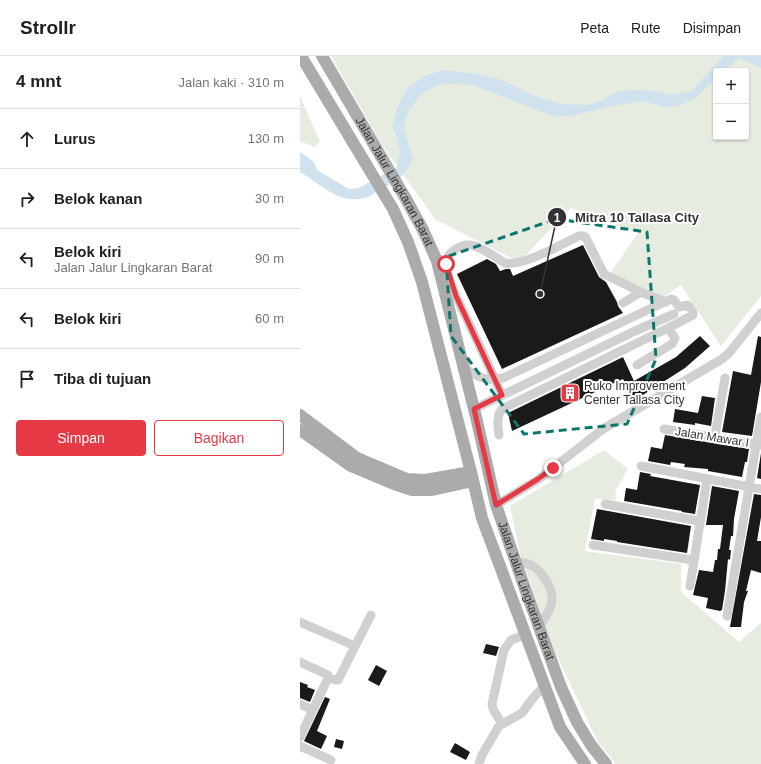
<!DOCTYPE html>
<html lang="id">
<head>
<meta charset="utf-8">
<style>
	:root { --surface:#fff; --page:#f2f2f2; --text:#202124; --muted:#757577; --line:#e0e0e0; --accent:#e63946 }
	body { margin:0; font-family:Helvetica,sans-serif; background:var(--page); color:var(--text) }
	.controls { position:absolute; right:12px; top:12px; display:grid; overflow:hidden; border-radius:4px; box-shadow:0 1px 3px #0004 }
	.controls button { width:36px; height:36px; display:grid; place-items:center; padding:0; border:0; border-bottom:1px solid var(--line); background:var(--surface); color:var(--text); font:20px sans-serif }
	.stop { position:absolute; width:12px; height:12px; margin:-9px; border:3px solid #e63946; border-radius:50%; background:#fff }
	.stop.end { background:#e63946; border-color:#fff; box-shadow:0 1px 4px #0008 }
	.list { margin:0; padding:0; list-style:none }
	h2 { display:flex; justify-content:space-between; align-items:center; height:52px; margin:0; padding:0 16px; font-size:17px }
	h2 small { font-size:13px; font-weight:400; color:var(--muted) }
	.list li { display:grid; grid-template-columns:26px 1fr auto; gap:12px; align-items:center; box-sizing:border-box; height:60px; padding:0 16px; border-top:1px solid var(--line) }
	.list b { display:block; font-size:15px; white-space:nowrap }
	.list p { margin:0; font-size:13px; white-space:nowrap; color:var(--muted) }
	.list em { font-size:13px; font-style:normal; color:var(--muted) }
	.actions { display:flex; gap:8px; padding:12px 16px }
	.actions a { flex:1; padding:9px 0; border:1px solid var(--accent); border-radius:4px; text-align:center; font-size:14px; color:var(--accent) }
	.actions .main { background:var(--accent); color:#fff }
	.icon { flex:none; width:22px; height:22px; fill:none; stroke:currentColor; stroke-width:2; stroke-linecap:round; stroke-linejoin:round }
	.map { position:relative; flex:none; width:461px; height:708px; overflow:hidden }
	header { display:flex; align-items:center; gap:24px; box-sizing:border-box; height:56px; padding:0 20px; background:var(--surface); border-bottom:1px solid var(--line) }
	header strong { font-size:19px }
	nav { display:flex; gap:22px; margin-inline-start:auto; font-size:14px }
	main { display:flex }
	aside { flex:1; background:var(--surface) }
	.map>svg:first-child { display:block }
	.green { fill:#e6ecdf; fill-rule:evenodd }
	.water { fill:#cfe2ee }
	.building { fill:#1a1a1a }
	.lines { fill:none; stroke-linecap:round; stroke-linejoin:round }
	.minor { stroke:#d0d0d0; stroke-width:9 }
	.major { stroke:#ababab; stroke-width:12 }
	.route { stroke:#e63946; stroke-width:5 }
	.marked { fill:none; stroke:#0f766e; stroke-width:3; stroke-dasharray:8 5; stroke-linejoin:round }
	.labels { text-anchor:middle; stroke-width:4; stroke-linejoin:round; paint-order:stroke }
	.street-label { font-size:12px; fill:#333; stroke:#fff }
	.poi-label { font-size:12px; fill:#333; stroke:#fff; text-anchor:start }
	.leader { fill:none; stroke:#333; stroke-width:1.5 }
	.callout-dot { fill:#333; stroke:#fff; stroke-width:1.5 }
	.mark-label { font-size:12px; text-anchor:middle; font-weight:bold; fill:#fff }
	.callout-label { font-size:13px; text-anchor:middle; font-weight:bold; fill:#333; stroke:#fff; stroke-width:4; stroke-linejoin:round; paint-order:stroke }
</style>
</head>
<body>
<header>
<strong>Strollr</strong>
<nav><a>Peta</a><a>Rute</a><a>Disimpan</a></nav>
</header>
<main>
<aside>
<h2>4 mnt<small>Jalan kaki · 310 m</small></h2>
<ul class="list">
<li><svg class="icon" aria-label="ahead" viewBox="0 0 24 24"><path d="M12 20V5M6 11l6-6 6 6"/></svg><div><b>Lurus</b></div><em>130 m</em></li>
<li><svg class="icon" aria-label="right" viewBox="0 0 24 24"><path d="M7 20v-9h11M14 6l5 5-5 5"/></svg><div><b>Belok kanan</b></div><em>30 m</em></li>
<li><svg class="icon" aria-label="left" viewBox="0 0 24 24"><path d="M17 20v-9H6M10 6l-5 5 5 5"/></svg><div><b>Belok kiri</b><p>Jalan Jalur Lingkaran Barat</p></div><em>90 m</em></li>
<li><svg class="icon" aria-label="left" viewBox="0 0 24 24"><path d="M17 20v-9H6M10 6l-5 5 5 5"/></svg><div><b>Belok kiri</b></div><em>60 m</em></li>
<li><svg class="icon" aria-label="arrive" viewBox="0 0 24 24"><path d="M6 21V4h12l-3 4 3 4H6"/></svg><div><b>Tiba di tujuan</b></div></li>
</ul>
<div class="actions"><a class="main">Simpan</a><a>Bagikan</a></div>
</aside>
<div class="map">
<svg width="461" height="708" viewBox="0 0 461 708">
	<rect width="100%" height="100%" fill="#fff"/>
	<!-- green -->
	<path class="green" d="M31 0H461V240L421 290 381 229 362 242 310 218 338 177 271 152 219 206 135 163 82 89ZM416 15H446V81H416Z
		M0 40 20 86 14 91 0 85Z
		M304 394 328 413 316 434 315 444 295 443 285 495 381 508V536L439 586 461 567V708H316L298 686 252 590 220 498 210 450Z"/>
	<!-- water -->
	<path class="water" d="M423 0H461V12L440 2 423 15H416V22L397 41 378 50 364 51 343 45 307 51 276 59 255 61 175 30 158 27 139 29 121 38 107 58 104 72 113 103C104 120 100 123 83 132 77 135 70 141 64 142 39 149 19 127 0 116V96L14 106 17 114 49 133 59 132 97 111 100 97 96 77 92 71 97 52 107 32 125 20 143 14 177 18 195 22 208 27 232 39 260 48 288 49 303 44 318 35 347 34 372 39 392 35Z"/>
	<!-- building -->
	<path class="building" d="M283 189 299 221 306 226 317 246 318 250 323 257 202 313 157 218 187 203 196 208 200 215 206 213H210L213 220Z
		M400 280 410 290 385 312 335 344 323 323 212 375 208 357 323 301 334 325 376 301Z
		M458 280 461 281V326L452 380 422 376 433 315 451 319Z
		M402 340 415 342 411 370 395 367V369L373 366 375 353 398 357Z
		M365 379 449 393 447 406H445L442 421 408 415V413L384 411 385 408 371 406 370 409 348 405 351 391 362 393Z
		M461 397V423L457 422Z
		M340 416 351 418 350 420 400 429 395 458 382 456V455L324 445 326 432 337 434Z
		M412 430 439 435 434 463 433 480H431L429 494H431L430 504 428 503 425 535 422 554 420 555 406 552 408 542 393 539 399 514 413 516 415 504H417L418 493H420L423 469H406Z
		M454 438 461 439V461L457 485H461V517L451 514 446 535H448L444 546 441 571H430Z
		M297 453 391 470 387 497 317 486V485L304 483V485L291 483Z
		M186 588 199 591 196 600 183 597Z
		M76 609 87 615 79 630 68 624Z
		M0 626 8 629 7 631 15 634 10 646 0 642Z
		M25 641 30 643 17 675 27 680 21 693 4 685Z
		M36 683 44 685 42 693 34 691Z
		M155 687 170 696 166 704 150 696Z"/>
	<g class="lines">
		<!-- minor -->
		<path class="minor" d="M323 247 341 236
			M163 311C178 321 184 326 203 322L371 243 374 244 379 251 388 249 393 256V259L368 272 375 282 372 288 337 309
			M202 339C190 312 178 286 165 259 158 244 147 224 146 207 146 197 161 188 170 189 183 191 194 201 205 207 223 211 261 188 279 180H284L286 182 304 218 341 236 366 246
			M174 353 335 275 374 258
			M364 373 461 389
			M199 379C198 370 196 361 202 353L368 272
			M415 380 425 322
			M341 410 461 433
			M305 448 399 465
			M196 449 239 423 303 373 422 303 429 297 461 257
			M293 489 393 504
			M215 506C220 507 226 507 231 509 240 513 253 532 252 543 252 553 244 563 239 571
			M390 530 407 423
			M427 560 461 361
			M0 566 55 590
			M0 606 28 619V622L0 681
			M28 622 36 624H38L71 559
			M0 648 13 654
			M202 668 193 653 192 648 204 594 211 584 224 579
			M0 690 31 704
			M179 708 182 699 199 670 222 657 233 642 244 630"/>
		<!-- major -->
		<g class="major">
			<path d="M1 0 93 153 108 186 122 226 171 416 182 462 260 671 285 708"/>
			<path id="s1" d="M22 0 106 143 123 174 137 205 177 365 196 449 224 530 261 631 277 666 291 689 306 708"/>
			<path d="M0 359 57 402 107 423 125 424 171 416"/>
			<path d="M0 374 51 410 94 428 112 434H132L173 425"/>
		</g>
	</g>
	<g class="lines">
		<!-- route -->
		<path class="route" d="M146 208 156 240 202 339 174 353 196 449 238 423 253 412"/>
	</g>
	<!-- marked area -->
	<path class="marked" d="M256 163 347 176 356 303 327 368 224 378 151 280 146 201Z"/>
	<!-- icons -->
	<defs>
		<symbol id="building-square" viewBox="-11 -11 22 22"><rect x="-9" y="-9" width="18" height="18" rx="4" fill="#e63946" stroke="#fff"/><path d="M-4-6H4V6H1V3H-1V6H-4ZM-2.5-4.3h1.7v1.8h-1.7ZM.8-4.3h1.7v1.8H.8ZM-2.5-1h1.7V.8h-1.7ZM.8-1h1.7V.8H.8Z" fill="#fff"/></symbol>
	</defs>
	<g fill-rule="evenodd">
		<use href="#building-square" x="259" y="326" width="22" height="22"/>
	</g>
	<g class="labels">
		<!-- street labels -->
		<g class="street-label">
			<text dy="4" stroke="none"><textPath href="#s1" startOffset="145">Jalan Jalur Lingkaran Barat</textPath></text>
			<text transform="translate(412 381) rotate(9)" y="4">Jalan Mawar I</text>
			<text dy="4" stroke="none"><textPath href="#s1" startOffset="577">Jalan Jalur Lingkaran Barat</textPath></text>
		</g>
		<!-- poi labels -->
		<g class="poi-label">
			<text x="284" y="334">Ruko Improvement<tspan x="284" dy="14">Center Tallasa City</tspan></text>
		</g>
	</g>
	<!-- callouts -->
	<path class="leader" d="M240 238L257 161"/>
	<g class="callout-dot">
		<circle cx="240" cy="238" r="4"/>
		<circle cx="257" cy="161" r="10"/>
	</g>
	<g class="mark-label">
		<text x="257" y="166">1</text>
	</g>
	<g class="callout-label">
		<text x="337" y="166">Mitra 10 Tallasa City</text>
	</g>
</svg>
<div class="controls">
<button>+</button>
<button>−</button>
</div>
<div class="stop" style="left:146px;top:208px"></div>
<div class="stop end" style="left:253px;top:412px"></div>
</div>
</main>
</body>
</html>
